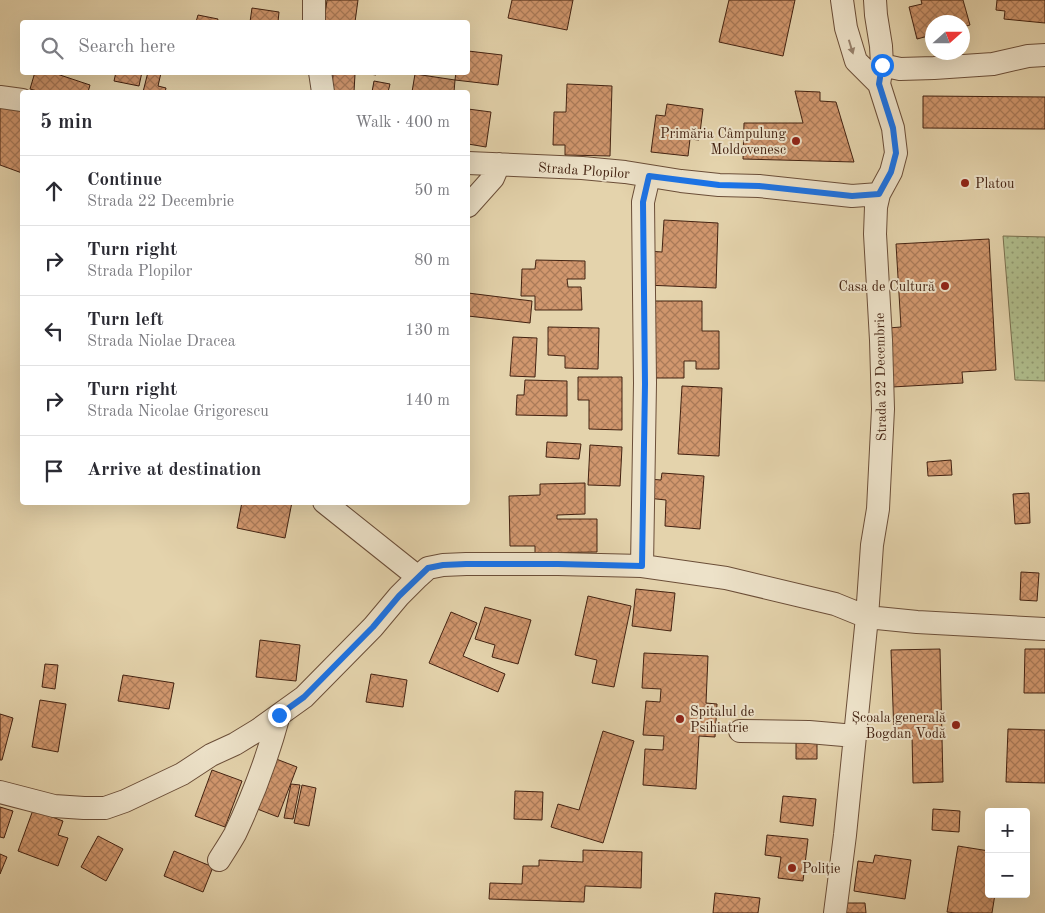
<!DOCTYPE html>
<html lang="en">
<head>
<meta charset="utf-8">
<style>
	:root { --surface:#fff; --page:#f7f7f7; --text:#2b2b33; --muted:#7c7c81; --line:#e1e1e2 }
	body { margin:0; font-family:"Old Standard TT",serif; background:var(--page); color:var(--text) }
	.controls { position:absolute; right:15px; bottom:15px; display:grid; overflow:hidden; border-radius:5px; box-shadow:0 5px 20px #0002 }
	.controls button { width:45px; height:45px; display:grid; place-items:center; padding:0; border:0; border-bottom:1px solid var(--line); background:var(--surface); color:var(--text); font:25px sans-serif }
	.compass { position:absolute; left:925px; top:15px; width:45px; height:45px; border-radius:50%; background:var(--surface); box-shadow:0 5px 20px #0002; rotate:69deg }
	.stop { position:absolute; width:15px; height:15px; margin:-11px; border:4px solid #1a73e8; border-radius:50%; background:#fff }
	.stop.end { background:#1a73e8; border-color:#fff; box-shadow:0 1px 5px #0008 }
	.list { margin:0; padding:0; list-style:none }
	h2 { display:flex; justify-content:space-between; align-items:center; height:65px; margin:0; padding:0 20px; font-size:21px }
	h2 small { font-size:16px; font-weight:400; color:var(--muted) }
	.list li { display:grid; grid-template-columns:32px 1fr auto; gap:15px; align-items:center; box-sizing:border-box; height:70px; padding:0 20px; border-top:1px solid var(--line) }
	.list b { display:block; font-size:19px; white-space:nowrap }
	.list p { margin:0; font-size:16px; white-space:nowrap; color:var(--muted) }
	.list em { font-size:16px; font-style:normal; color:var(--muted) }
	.icon { flex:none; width:28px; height:28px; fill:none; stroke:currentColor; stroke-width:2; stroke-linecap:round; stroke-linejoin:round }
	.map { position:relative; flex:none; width:1045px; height:913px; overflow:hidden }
	.search { position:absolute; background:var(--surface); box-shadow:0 5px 20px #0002; left:20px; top:20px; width:450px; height:55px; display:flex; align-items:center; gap:12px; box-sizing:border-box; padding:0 18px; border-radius:5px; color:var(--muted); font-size:19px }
	.panel { position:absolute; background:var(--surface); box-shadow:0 5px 20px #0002; left:20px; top:90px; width:450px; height:415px; border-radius:5px }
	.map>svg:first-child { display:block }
	.park { fill:url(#park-dots); stroke:#7a704f }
	.building { fill:url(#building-cross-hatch); stroke:#432211 }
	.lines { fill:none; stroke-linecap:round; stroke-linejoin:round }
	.minor-casing { stroke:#6b4e38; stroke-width:24 }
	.minor { stroke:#ede2c9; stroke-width:22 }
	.oneway { fill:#98826d }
	.route { stroke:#1a73e8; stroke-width:6 }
	.poi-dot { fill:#8f2418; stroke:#ede2c9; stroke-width:2 }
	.labels { text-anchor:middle; stroke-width:4; stroke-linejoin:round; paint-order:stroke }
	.poi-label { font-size:14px; fill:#432211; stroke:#ede2c9; text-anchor:end }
	.street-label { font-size:14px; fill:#432211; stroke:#ede2c9 }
</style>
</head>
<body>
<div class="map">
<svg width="1045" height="913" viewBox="0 0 1045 913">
	<defs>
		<pattern id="park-dots" width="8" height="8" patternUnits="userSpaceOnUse" patternTransform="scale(1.25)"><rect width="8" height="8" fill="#b0be8d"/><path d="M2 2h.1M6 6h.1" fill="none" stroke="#919a72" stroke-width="1.8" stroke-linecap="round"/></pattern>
		<pattern id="building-cross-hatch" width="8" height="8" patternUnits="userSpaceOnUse" patternTransform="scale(1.25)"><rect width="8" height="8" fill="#d1976e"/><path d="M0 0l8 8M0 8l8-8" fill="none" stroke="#ab7b59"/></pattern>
	</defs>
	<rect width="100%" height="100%" fill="#e4d3ac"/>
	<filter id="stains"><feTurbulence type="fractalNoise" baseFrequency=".004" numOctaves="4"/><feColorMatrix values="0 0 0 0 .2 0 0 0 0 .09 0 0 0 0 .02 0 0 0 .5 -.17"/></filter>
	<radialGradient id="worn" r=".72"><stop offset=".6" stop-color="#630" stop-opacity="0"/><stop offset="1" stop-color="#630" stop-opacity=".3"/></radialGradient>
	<!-- park -->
	<path class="park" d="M1003 236 1045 237V381L1015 380Z"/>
	<!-- building -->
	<path class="building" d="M327 0H358L355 22H324Z
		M512 0H573L567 30 508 18Z
		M729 0H795L783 56 719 42Z
		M921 0H963L970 25 962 27V22H932V35L917 39 909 7 922 4Z
		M997 0H1045V23L1004 19 1005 11 996 10Z
		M252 8 279 12 278 22H250Z
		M198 15 218 19 217 22H196Z
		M468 51 502 55 498 85 455 80 456 72H468Z
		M35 72H51L90 85 88 92H41L30 89Z
		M116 72H142L139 86 114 81Z
		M148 72 161 73 158 86 166 88 165 92H143Z
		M357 72H377L376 75Z
		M333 73 355 74 354 92H332Z
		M415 74 455 80 454 92H412Z
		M374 81 390 84 388 92H372Z
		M567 84 612 86 610 156 565 155V145H553L554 112H566Z
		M795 91 820 92V101L836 102 854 162 743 159 744 123H803Z
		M923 96 1045 97V129L923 128Z
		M2 104 22 111V173L0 165V108Z
		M667 104 703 109 699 140 690 139 688 156 651 152 656 115 665 116Z
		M468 109 491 112 486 147 468 144Z
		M664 220 718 223 716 288 646 285 647 251 662 252Z
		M989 239 996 370 962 372 963 383 892 387 888 328 901 327 896 244Z
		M536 260 585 261V279H567L568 287H581L582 310H535V296H521L522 269H535Z
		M468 293 532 301 530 323 468 316Z
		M647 301H702V331H719V369H696V361H684V378H647Z
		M548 327 599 328 598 369 565 368V356L548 355Z
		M513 337 537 338 535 377 510 376Z
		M578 377H622V430L589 429V400H578Z
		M525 380 567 381V416L516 415 517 395H524Z
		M682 386 722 388 719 456 678 454Z
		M547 442 581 444 579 459 546 457Z
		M590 445 622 447 620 486 588 485Z
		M951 460 952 475 928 476 927 462Z
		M662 473 704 476 700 529 665 526 666 500 647 498 648 479 661 480Z
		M585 483V514L557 515V519H597V552L535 553V546H510L509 496 540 495V484Z
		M1029 493 1030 523 1015 524 1013 494Z
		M242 502H292L285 538 237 528Z
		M1021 572 1039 573 1037 601 1020 600Z
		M636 589 675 593 671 631 632 626Z
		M588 596 631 606 614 687 592 683 597 660 575 655Z
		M485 607 531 620 518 664 492 657 495 645 475 639Z
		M451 612 477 623 463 656 505 674 498 692 429 663Z
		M260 640 300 645 296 681 256 677Z
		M940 649 943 782 913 783 912 735H894L891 650Z
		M1025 649H1045V693H1024Z
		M644 653 708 656 706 703 717 704 715 737 699 736 696 789 643 785 645 749 663 750 664 736 643 735 646 701 660 702 661 689 642 688Z
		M45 664 58 665 55 689 42 687Z
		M371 674 407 680 403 707 366 702Z
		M123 675 174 683 169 709 118 701Z
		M40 700 66 704 58 752 32 747Z
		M0 714 13 718 2 760H0Z
		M1008 729 1045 730V783L1006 782Z
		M603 731 634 741 603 843 551 827 558 804 579 810Z
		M796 738H817V759H796Z
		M271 757 297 767 278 817 252 807Z
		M212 770 242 781 225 827 195 816Z
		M291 784 300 785 293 819 284 818Z
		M302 785 316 788 309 826 294 823Z
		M515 791 543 792 542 820 514 819Z
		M783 796 816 799 813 826 780 822Z
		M0 807 13 811 4 838 0 837Z
		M933 809 960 811 959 832 932 830Z
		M33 810 63 821 58 835 68 838 58 866 18 851Z
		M767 835 808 839 803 881 778 878 781 857 765 855Z
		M98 836 123 849 106 881 81 867Z
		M958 846 989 851V894H995L992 913H956L947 912Z
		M583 850 642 852 641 888 585 886 584 902 489 899 490 883 522 884 523 866H539V860L583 862Z
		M174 851 213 867 203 892 164 876Z
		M0 854 7 857 0 874Z
		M875 855 911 860 905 899 854 891 858 861 873 863Z
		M715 893 760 898 758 913H713Z
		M840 903H865L866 913H841Z"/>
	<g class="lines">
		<defs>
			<path id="minor" d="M314 0V22
				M842 0 846 28 856 61 879 84
				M882 65 900 69 934 68 993 64 1028 56 1045 55
				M320 72 323 92
				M0 97 22 100
				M468 163 582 168 625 172 681 181 719 185 759 186 852 196 879 194
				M468 206 493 178 499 164
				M324 502 418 577
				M642 566 645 383 643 202 649 176
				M740 731 809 732 855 736
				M0 792 54 806 84 808H105L125 801 182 774 211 755 235 744 258 730 304 697 373 627 399 596 418 577 428 568 443 565 466 564H558L642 566 726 578 835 604 867 617 917 622 1045 629
				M219 860C224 852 230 843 235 834 253 796 268 756 279 715
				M835 913 845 835 867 617 872 545 878 509 883 409 881 340 875 234 876 207 879 194 891 172 896 153 893 128 879 84 882 65 881 46 876 15 875 0"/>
		</defs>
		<!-- minor casing -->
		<use href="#minor" class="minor-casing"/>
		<!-- minor -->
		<use href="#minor" class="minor"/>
	</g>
	<!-- one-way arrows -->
	<defs><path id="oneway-solid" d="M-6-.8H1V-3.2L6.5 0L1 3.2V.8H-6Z" transform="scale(1.25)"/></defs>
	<use class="oneway" href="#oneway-solid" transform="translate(851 47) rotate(73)"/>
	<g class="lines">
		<!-- route -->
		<path class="route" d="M279 715 304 697 373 627 399 596 428 568 443 565 466 564H558L642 566 645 384 643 202 649 176 719 185 759 186 852 196 879 194 891 172 896 153 893 128 879 84 882 65"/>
	</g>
	<!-- markers -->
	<g class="poi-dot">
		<circle cx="796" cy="141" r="5"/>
		<circle cx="965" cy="183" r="5"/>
		<circle cx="945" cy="286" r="5"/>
		<circle cx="680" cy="719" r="5"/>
		<circle cx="956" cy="725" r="5"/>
		<circle cx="792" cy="868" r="5"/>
	</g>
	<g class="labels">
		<!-- poi labels -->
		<g class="poi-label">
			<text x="786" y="138">Primăria Câmpulung<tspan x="786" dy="16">Moldovenesc</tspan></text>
			<text x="975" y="188" text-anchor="start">Platou</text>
			<text x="935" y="291">Casa de Cultură</text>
			<text x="690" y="716" text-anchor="start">Spitalul de<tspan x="690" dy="16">Psihiatrie</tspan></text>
			<text x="946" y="722">Școala generală<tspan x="946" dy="16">Bogdan Vodă</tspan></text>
			<text x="802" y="873" text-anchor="start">Poliție</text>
		</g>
		<!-- street labels -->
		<g class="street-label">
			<text transform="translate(584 170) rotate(4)" y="5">Strada Plopilor</text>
			<text transform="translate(880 377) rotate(-91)" y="5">Strada 22 Decembrie</text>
		</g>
	</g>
	<rect width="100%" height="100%" filter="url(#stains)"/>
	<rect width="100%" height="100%" fill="url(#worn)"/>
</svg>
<div class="controls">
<button>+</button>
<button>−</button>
</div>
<svg class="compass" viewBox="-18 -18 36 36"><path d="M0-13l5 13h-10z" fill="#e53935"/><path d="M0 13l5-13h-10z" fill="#7c7c81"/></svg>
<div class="stop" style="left:882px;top:65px"></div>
<div class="stop end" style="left:279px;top:715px"></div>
<div class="search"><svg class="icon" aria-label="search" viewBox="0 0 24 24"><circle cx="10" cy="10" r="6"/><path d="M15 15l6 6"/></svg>Search here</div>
<section class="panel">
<h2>5 min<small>Walk · 400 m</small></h2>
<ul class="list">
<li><svg class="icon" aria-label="ahead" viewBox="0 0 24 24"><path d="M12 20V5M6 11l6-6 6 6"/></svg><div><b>Continue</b><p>Strada 22 Decembrie</p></div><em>50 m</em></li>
<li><svg class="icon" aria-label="right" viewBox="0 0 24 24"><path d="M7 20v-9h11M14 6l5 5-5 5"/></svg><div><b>Turn right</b><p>Strada Plopilor</p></div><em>80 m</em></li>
<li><svg class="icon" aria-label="left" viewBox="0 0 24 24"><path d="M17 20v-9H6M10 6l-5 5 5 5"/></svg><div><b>Turn left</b><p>Strada Niolae Dracea</p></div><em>130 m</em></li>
<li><svg class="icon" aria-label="right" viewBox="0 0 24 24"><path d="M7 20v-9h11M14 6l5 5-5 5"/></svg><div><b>Turn right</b><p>Strada Nicolae Grigorescu</p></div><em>140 m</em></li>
<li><svg class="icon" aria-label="arrive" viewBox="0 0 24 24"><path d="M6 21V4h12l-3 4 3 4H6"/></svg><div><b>Arrive at destination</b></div></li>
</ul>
</section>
</div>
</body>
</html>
